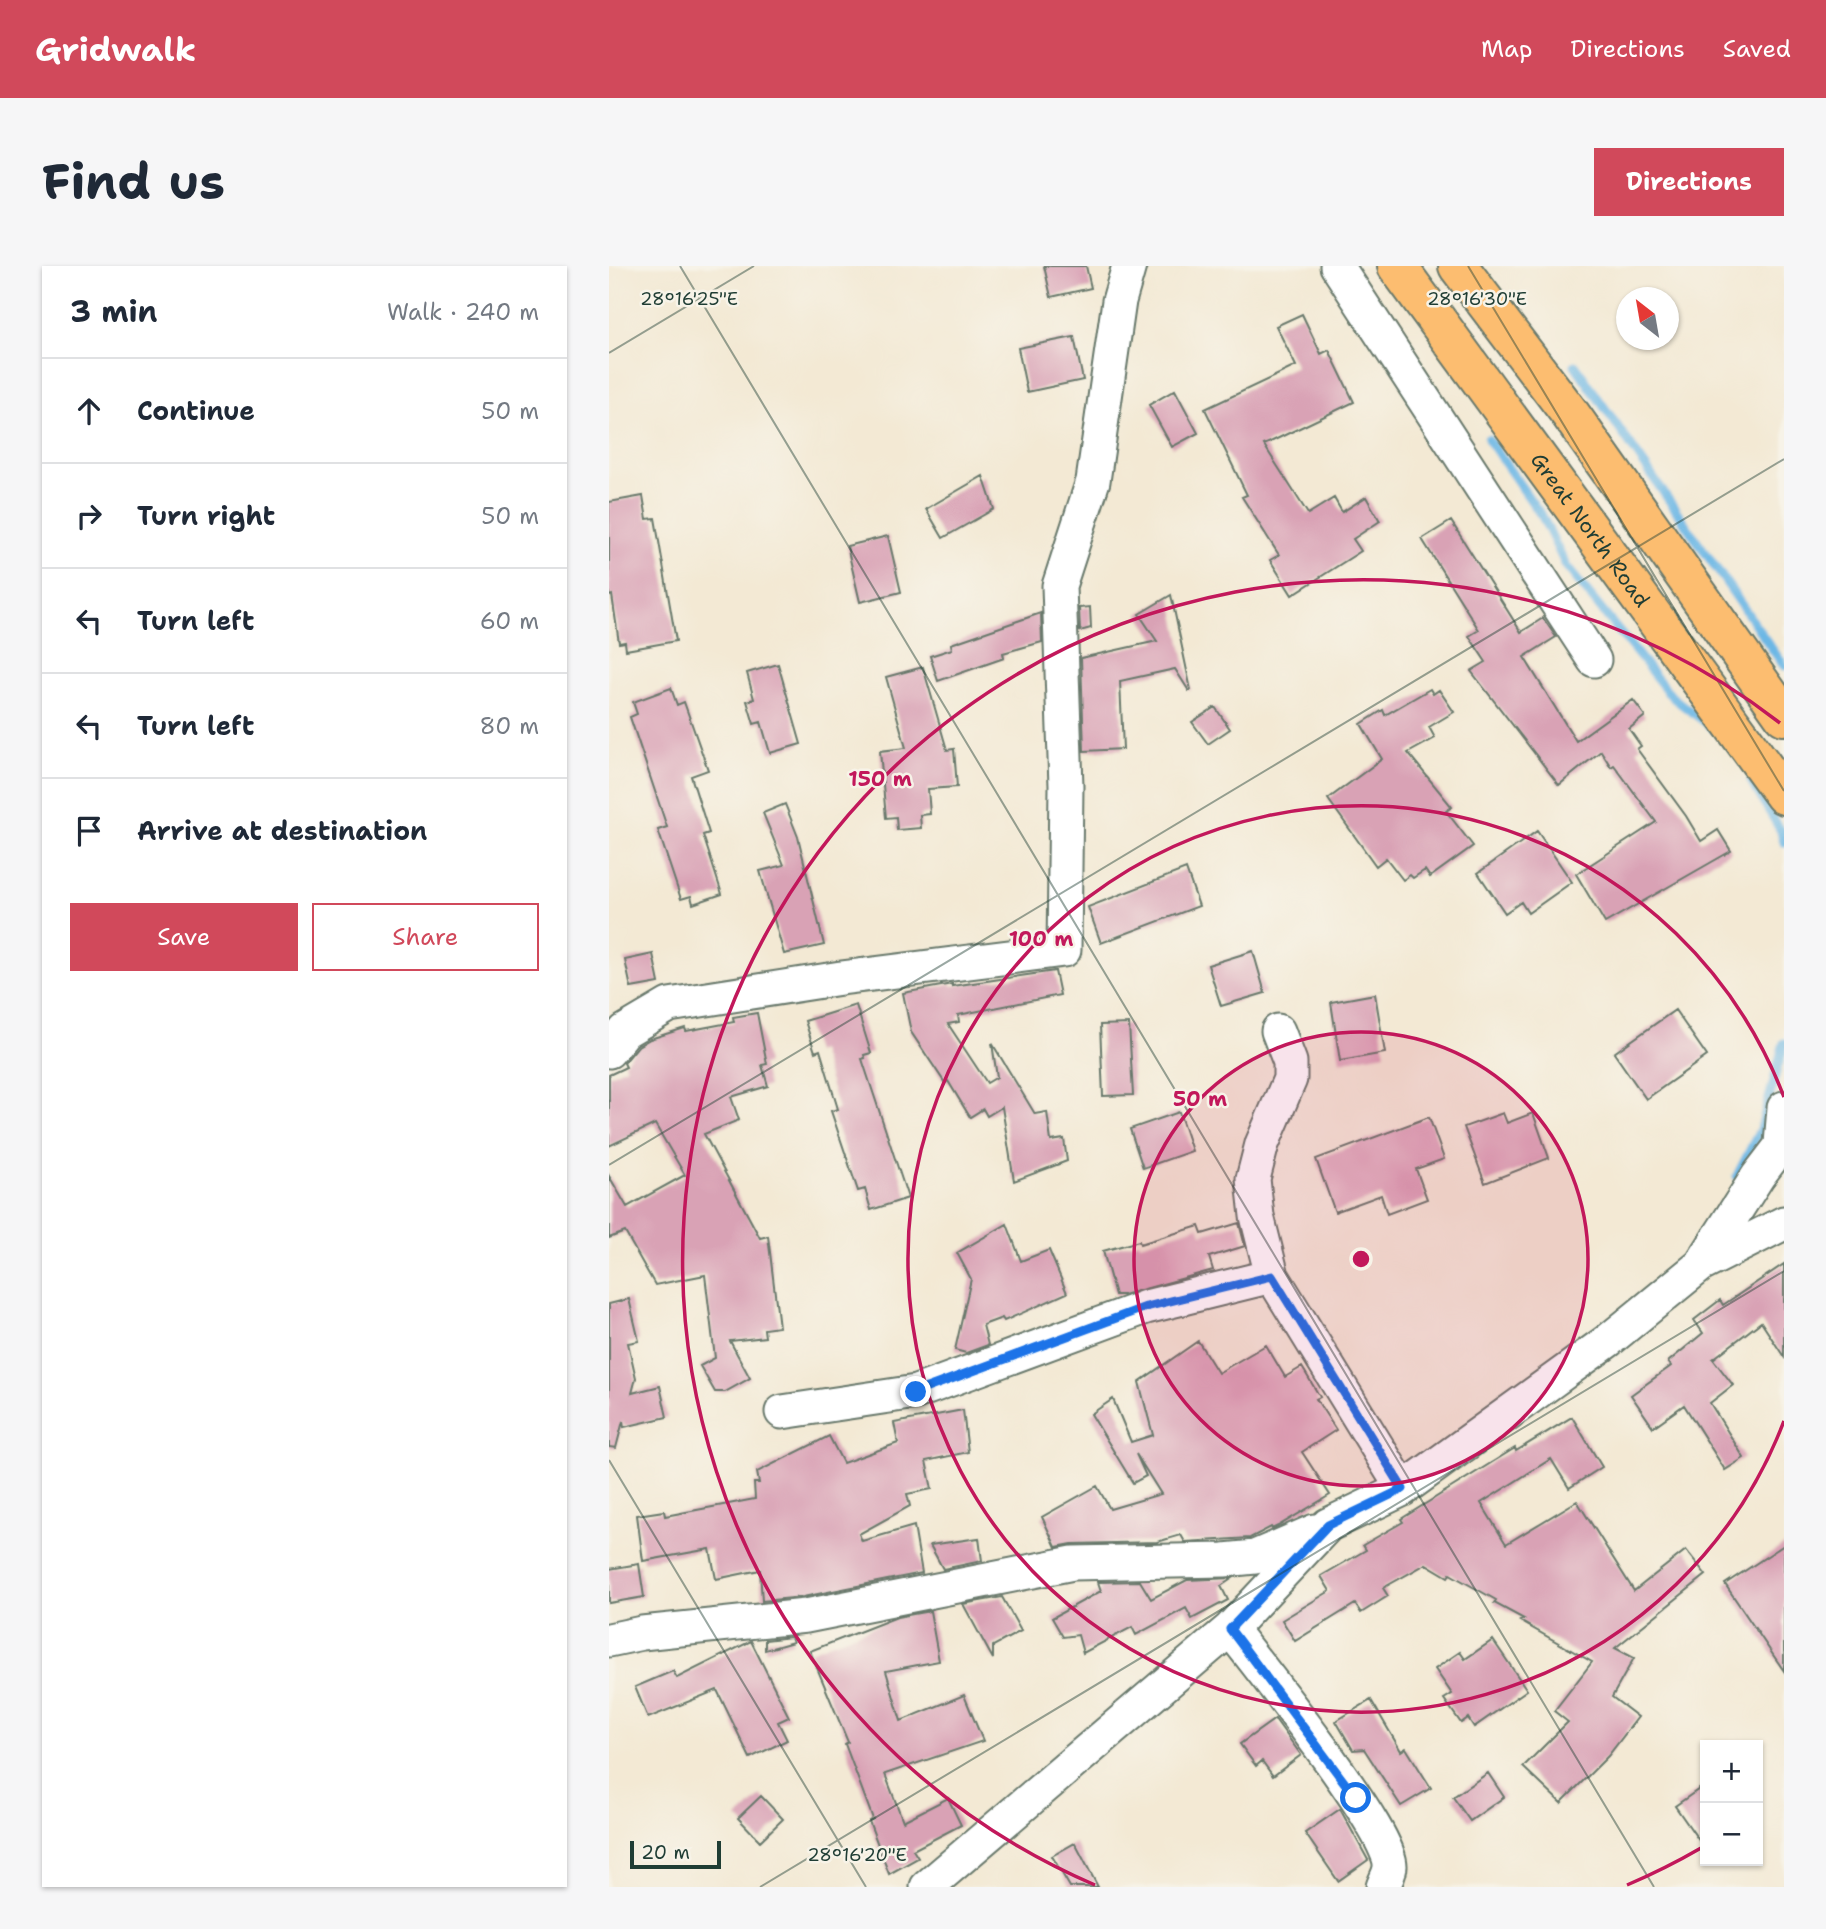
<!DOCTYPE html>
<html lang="en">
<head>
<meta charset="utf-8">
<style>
	:root { --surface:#fff; --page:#f6f6f7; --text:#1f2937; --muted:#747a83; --line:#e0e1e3; --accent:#d1495b }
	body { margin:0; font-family:"Shantell Sans",sans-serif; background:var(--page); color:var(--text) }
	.controls { position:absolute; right:21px; bottom:21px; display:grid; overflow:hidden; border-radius:0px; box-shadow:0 2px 5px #0004 }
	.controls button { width:63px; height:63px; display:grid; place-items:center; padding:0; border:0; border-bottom:2px solid var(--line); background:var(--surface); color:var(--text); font:35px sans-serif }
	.compass { position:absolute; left:1007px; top:21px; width:63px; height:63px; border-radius:50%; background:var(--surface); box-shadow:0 2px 5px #0004; rotate:329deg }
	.scale { position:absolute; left:21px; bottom:18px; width:91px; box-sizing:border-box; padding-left:7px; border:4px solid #1f3d34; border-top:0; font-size:19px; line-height:24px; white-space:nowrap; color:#1f3d34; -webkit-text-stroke:5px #f7f3e8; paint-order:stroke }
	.stop { position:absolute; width:21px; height:21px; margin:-16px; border:5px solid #1a73e8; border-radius:50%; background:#fff }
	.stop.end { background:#1a73e8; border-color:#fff; box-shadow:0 2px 7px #0008 }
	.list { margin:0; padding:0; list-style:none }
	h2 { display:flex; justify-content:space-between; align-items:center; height:91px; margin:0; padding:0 28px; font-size:30px }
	h2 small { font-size:23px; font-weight:400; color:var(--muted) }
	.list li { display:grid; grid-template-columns:46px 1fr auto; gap:21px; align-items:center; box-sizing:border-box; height:105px; padding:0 28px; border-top:2px solid var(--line) }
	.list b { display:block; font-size:26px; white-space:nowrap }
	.list em { font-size:23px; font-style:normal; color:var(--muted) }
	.actions { display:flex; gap:14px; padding:21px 28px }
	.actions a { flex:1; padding:16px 0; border:2px solid var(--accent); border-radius:0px; text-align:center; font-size:24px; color:var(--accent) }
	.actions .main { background:var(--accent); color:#fff }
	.icon { flex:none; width:38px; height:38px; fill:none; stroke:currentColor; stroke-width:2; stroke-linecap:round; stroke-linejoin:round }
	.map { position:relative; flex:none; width:1175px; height:1621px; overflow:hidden; border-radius:0px }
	header { display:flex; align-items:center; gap:42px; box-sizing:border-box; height:98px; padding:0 35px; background:var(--accent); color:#fff }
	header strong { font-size:33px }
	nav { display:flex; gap:38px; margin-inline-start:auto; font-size:24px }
	.intro { display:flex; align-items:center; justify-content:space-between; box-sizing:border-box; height:168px; padding:0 42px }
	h1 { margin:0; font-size:49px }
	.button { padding:18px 32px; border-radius:0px; background:var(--accent); color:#fff; font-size:24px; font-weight:700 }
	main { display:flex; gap:42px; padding:0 42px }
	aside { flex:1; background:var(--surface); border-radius:0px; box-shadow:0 2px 5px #0004 }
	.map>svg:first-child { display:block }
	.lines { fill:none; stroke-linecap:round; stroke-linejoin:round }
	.stream { stroke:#6cb7e5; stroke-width:9 }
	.building { fill:#d9a2b5 }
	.minor-casing { stroke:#69796c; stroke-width:37 }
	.major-casing { stroke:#69796c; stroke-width:42 }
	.minor { stroke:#fff; stroke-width:33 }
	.major { stroke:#fcbd6f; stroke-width:38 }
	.route { stroke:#1a73e8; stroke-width:9 }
	.ticks { fill:none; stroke:#1f3d34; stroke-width:2; stroke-opacity:0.45 }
	.ring { fill:none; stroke:#c2185b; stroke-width:3.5 }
	.labels { text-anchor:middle; stroke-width:5; stroke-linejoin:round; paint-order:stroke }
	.street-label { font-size:21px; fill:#1f3d34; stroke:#f7f3e8 }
	.ticks-label { font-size:18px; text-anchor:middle; fill:#1f3d34; stroke:#f7f3e8; stroke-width:5; stroke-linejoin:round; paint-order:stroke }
	.centre { fill:#c2185b; stroke:#f7f3e8; stroke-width:3.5 }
	.ring-label { font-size:21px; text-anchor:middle; font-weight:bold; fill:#c2185b; stroke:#f7f3e8; stroke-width:5; stroke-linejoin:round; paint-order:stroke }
</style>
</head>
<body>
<header>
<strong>Gridwalk</strong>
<nav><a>Map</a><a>Directions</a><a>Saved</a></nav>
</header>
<div class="intro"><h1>Find us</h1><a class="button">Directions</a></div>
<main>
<aside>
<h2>3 min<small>Walk · 240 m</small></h2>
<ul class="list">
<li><svg class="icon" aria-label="ahead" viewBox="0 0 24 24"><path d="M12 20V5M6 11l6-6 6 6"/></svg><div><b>Continue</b></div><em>50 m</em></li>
<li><svg class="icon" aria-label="right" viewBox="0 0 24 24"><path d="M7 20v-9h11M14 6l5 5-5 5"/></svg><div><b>Turn right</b></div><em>50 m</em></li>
<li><svg class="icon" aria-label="left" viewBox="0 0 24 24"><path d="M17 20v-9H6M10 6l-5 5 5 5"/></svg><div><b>Turn left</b></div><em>60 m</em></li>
<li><svg class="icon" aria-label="left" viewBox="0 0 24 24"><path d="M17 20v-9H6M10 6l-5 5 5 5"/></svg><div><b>Turn left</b></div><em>80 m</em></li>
<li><svg class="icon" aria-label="arrive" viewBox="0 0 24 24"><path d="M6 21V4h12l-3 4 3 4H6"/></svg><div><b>Arrive at destination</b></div></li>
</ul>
<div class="actions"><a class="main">Save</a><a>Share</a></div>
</aside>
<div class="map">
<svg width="1175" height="1621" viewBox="0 0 1175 1621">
	<rect width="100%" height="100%" fill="#f7f3e8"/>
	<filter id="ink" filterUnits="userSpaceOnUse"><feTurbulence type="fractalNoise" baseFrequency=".0143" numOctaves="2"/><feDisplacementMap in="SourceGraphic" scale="14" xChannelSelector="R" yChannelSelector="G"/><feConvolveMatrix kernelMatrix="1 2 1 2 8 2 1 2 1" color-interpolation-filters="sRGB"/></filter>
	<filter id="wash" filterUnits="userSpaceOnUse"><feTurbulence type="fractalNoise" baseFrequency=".00686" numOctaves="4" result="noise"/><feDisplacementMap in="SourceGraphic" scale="28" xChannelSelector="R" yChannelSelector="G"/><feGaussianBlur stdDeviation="1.57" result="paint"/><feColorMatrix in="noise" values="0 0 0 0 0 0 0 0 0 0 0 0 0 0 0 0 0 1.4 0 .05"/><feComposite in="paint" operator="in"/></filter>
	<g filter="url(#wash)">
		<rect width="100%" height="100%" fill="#f3e9d4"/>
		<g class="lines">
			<!-- stream -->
			<path class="stream" d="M966 99 1175 400
				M879 173 934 252 957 300 1063 431 1109 466
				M1142 515 1172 565 1175 576
				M1128 910 1152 862 1175 777"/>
		</g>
		<g id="blocks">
			<!-- building -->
			<path class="building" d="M435 0H477L482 22 442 31Z
				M693 48 712 88 720 84 745 136 655 179 699 248 725 232 733 246 757 231 771 255 744 273 752 285 683 329 661 294 670 289 633 231 638 229 596 143 687 100 667 60Z
				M465 71 474 114 418 126 409 82Z
				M566 124 589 167 563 181 540 139Z
				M374 210 385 243 334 272 317 243Z
				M34 230 38 253 46 252 67 375 17 384 16 376 10 377 3 329 0 330V236Z
				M842 255 912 366 934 352 947 371 915 391 967 475 1024 434 1036 450 1020 463 1032 480 1028 483 1077 550 1092 575 1109 564 1122 585 996 657 967 608 1047 556 1005 499 1002 501 992 485 950 519 862 405 877 396 860 370 870 364 813 273Z
				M279 270 292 326 251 336 238 280Z
				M562 329 582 424 580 425 566 403 511 415 514 483 475 485 472 392 548 375 530 348Z
				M481 341 482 362 471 365 470 342Z
				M432 347 433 376 394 387 395 392 329 415 321 390 343 383 342 378Z
				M169 398 192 478 161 487 152 456 145 458 138 435 145 433 138 407Z
				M314 401 338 484 345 483 348 521 319 523 321 548 311 549 312 562 288 564 287 551 277 552 271 485 297 482 277 411Z
				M62 422 68 439 75 436 99 504 82 510 100 567 94 569 113 628 84 638 82 630 72 633 49 564 58 561 21 451 28 448 24 436Z
				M821 423 824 428 830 424 845 446 820 461 826 472 799 487 843 541 837 545 864 580 821 611 816 604 804 612 801 609 794 614 777 592 767 600 719 533 773 493 752 458 774 444 776 449Z
				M606 441 621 463 599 478 583 456Z
				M176 538 189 571 215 679 175 688 151 605 175 599 154 547Z
				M928 565 963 616 919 647 912 636 896 647 869 607Z
				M577 603 590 640 492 677 479 641Z
				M644 685 656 727 612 740 599 699Z
				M44 688 50 717 22 722 16 694Z
				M446 705 451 729 349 749 350 756 339 758 378 817 388 811 383 777 426 848 438 846 442 875 455 873 458 895 405 915 393 841 378 850 374 843 361 851 339 815 336 817 302 766 294 727 343 718V720Z
				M766 728 776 787 731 795 722 736Z
				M247 739 262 787 255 789 256 792 253 793 299 932 262 944 256 923 249 925 222 845 229 843 211 784 206 786 196 755Z
				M1066 744 1098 790 1037 833 1005 787Z
				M148 747 158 798 153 799 159 820 122 831 130 854 95 868 151 972 159 970 170 1061 155 1063 156 1071 121 1075 141 1112 116 1126H106L91 1100 106 1092 96 1009 46 1019 16 966 0 972V910L18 941 76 909 46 858 0 880V809L17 801 15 797 29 780 41 773 76 762 77 765 125 756 124 751Z
				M520 758 524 829 494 830 491 759Z
				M570 846 583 885 534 902 521 863Z
				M894 847 898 857 924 847 940 892 876 917 855 861Z
				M820 851 835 893 807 903 818 933 778 948 772 929 726 946 707 893Z
				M630 957 636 980 600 991 604 1004 514 1029H506L494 985 530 975 531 978 590 960 593 968Z
				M398 958 412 995 440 984 458 1027 395 1055 393 1052 374 1059 379 1079 357 1087 346 1084 362 1013 348 987Z
				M1175 998V1091L1152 1056 1104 1093 1124 1119 1101 1137 1135 1192 1116 1204 1075 1139 1044 1161 1022 1129 1062 1100 1059 1096 1094 1067 1085 1054 1111 1034 1114 1039Z
				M20 1033 30 1075 19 1077 27 1112 23 1127 51 1120 58 1151 15 1161 14 1155 7 1182 0 1181V1038Z
				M589 1075 609 1107 657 1079 676 1111 693 1101 711 1131 707 1133 727 1164 693 1186 721 1229 669 1260 663 1263 662 1261 641 1272 576 1276 572 1269 548 1276 463 1278 447 1281 433 1251 488 1220 501 1243 552 1228 527 1188 537 1210 524 1217 482 1148 504 1133 522 1176 544 1169 530 1116Z
				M354 1144 359 1186 317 1195 323 1223 298 1228 301 1240 250 1268 253 1275 305 1260 313 1307 194 1331 153 1335 151 1304 107 1313 101 1283 34 1295 28 1249 55 1245 56 1250 146 1233 145 1217H150L148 1206 220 1170 234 1197 289 1177 285 1157Z
				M963 1151 993 1201 960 1222 942 1193 872 1237 897 1278 968 1235 1025 1325 1077 1284 1097 1309 1006 1382 1025 1392 1003 1431 1029 1451 999 1490 952 1537 914 1501 959 1456 945 1445 983 1396 911 1355 915 1353 885 1337 887 1334 841 1308 839 1311 817 1298 774 1322 779 1330 752 1347 746 1338 686 1375 673 1354 721 1325 712 1310 757 1284 754 1279 794 1256 792 1253 906 1182 907 1185Z
				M370 1272 373 1295 334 1303 321 1279Z
				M1175 1279V1405L1116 1318Z
				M30 1298 35 1331 0 1337V1303Z
				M624 1312 612 1320 619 1334 583 1353 577 1342 527 1369 523 1361 474 1387 469 1369 454 1371 443 1352 492 1325 489 1316 531 1315 542 1333 578 1314Z
				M393 1331 412 1365 384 1380V1393L354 1338Z
				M321 1345 330 1395 277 1405 292 1455 355 1429 374 1475 276 1508 294 1555 339 1532 352 1559 304 1584 309 1592 280 1608 260 1555 264 1553 236 1478 239 1476 201 1385 288 1351Z
				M182 1371 184 1376 156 1384V1374Z
				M884 1374 918 1424 865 1461 859 1452 852 1457 835 1433 843 1428 826 1403 851 1386 856 1393Z
				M142 1375 180 1451 169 1456 178 1474 141 1492 108 1424 39 1452 26 1421 64 1405 68 1412Z
				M762 1434 792 1485 797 1482 822 1522 792 1540 755 1483 744 1484 727 1455Z
				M666 1453 692 1489 664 1510 653 1495 647 1500 631 1478Z
				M879 1507 895 1531 861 1555 844 1531Z
				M1096 1519V1583L1066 1540Z
				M152 1530 174 1553 151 1575 129 1552Z
				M731 1543 759 1594 729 1615 696 1567Z
				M466 1577 489 1621H461L443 1590Z"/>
		</g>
	</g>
	<g filter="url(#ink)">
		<use href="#blocks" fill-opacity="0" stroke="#69796c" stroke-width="2"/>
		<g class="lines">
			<defs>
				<path id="minor" d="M728 0 985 394
					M669 765 681 796V813L653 878 644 913 648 950 663 1010 794 1223
					M0 785 16 765 60 739 232 712 455 684 457 520 450 320 484 215 510 35 520 0
					M1175 842 1172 878 1175 883
					M1092 999 1149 910 1175 876
					M173 1146 307 1126 537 1041 663 1010
					M621 1363C649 1399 783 1566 781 1600 781 1607 776 1615 774 1621
					M0 1374 33 1367 197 1350 464 1297 615 1294 646 1291 706 1265
					M318 1621 621 1363 719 1259 794 1223 1000 1074 1092 999 1175 957"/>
				<g id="major">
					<path id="s1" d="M788 0 1175 529"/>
					<path d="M849 0 962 149 1175 450"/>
				</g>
			</defs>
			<!-- minor casing -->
			<use href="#minor" class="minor-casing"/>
			<!-- major casing -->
			<use href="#major" class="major-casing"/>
			<!-- minor -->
			<use href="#minor" class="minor"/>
			<!-- major -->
			<use href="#major" class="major"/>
		</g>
	</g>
	<g class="lines" filter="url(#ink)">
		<!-- route -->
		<path class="route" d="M307 1126 537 1041 663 1010 794 1223 719 1259 621 1363 747 1532"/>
	</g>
	<!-- ticks -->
	<path class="ticks" d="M71 0 1045 1621M859 0 1175 525M0 87 145 0M0 899 1175 193M0 1194 257 1621M151 1621 1175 1005"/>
	<!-- distance rings -->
	<circle cx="752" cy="993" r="227" fill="#c2185b" fill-opacity=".12"/>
	<g class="ring">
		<circle cx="752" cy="993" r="227"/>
		<path d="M1175 1155A453 453 0 1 1 1175 831"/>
		<path d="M1092 1582A680 680 0 0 1 1018 1619M486 1619A680 680 0 1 1 1171 457"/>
	</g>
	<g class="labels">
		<!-- street labels -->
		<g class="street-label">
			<text dy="7" stroke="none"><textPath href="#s1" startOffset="327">Great North Road</textPath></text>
		</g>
	</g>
	<g class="ticks-label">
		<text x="80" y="39">28°16'25"E</text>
		<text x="868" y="39">28°16'30"E</text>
		<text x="248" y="1595">28°16'20"E</text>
	</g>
	<circle cx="752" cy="993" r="10" class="centre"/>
	<g class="ring-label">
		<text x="271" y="520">150 m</text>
		<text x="432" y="680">100 m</text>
		<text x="591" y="840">50 m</text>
	</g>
</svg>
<div class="controls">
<button>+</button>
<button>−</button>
</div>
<svg class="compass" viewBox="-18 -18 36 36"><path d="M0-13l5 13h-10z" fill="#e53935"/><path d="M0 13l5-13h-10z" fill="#747a83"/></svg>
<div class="scale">20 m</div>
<div class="stop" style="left:747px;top:1532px"></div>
<div class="stop end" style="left:307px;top:1126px"></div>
</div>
</main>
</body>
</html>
